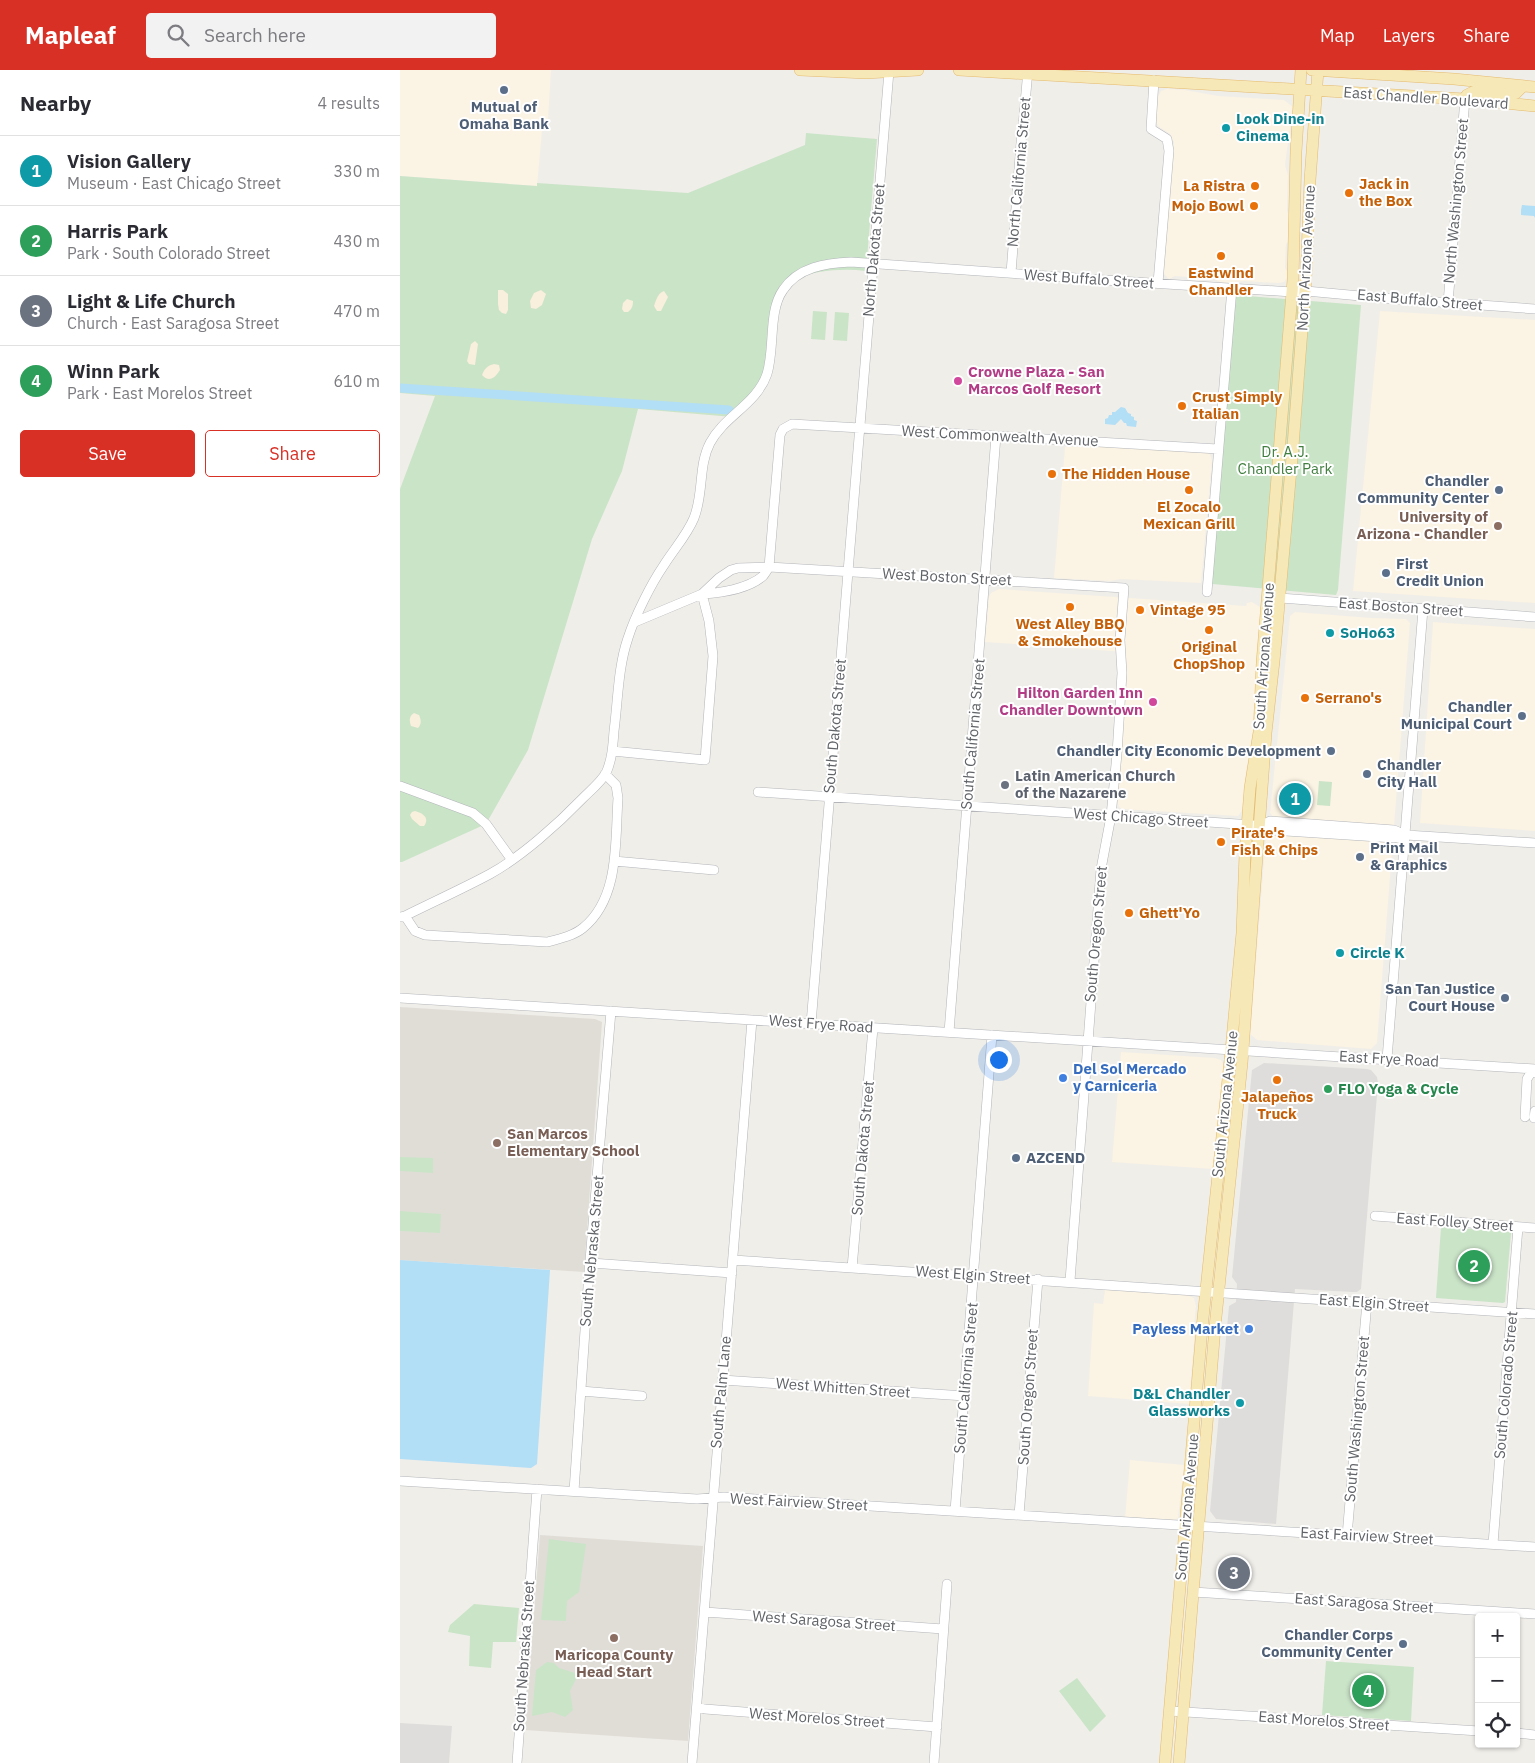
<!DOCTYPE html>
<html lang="en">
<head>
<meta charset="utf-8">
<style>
	:root { --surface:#fff; --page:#f2f2f3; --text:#2b2b33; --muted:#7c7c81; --line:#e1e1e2; --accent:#d93025 }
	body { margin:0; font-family:"IBM Plex Sans",sans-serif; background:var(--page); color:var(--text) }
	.controls { position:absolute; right:15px; bottom:15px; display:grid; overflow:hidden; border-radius:5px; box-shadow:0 1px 4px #0004 }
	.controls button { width:45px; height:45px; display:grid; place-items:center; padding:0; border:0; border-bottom:1px solid var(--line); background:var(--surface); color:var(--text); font:25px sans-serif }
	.you { position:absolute; left:598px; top:989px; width:18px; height:18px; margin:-12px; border:4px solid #fff; border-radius:50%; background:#1a73e8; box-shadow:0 0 0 8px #1a73e833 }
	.badge { display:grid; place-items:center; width:32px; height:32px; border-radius:50%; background:var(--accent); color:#fff; font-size:16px; font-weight:700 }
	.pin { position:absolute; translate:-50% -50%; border:2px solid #fff; box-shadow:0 1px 5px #0006 }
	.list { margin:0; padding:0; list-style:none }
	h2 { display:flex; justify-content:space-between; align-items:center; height:65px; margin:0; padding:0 20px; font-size:21px }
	h2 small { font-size:16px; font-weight:400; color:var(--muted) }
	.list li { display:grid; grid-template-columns:32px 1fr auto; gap:15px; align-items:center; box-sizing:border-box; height:70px; padding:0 20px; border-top:1px solid var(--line) }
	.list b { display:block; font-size:19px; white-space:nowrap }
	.list p { margin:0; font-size:16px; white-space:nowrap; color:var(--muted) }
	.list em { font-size:16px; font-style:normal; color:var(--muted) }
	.actions { display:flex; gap:10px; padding:15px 20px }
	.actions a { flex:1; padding:11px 0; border:1px solid var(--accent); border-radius:5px; text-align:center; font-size:18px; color:var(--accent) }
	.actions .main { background:var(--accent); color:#fff }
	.icon { flex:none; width:28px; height:28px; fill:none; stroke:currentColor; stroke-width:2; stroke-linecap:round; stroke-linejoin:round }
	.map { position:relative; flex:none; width:1135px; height:1693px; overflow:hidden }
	header { display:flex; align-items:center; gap:30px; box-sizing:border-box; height:70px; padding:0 25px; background:var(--accent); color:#fff }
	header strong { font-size:24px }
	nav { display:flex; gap:28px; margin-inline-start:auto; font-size:18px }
	.search { width:350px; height:45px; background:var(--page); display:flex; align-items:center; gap:12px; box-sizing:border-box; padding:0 18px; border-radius:5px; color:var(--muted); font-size:19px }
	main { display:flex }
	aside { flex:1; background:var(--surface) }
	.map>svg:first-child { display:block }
	.commercial { fill:#fbf3e3 }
	.industrial { fill:#dfdddb }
	.education { fill:#e0ddd7 }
	.green { fill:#cae4c8 }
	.sand { fill:#f8efdc }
	.water { fill:#b2def6 }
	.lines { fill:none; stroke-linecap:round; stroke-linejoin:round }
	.canal { stroke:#b2def6; stroke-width:9 }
	.minor-casing { stroke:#b3b5b9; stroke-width:10 }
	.major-casing { stroke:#e3ba6e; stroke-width:12 }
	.minor { stroke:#fff; stroke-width:9 }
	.major { stroke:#f7e8b7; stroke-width:11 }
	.service-dot { fill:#5c6f8a; stroke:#fff; stroke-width:2 }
	.culture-dot { fill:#0f9aa8; stroke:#fff; stroke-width:2 }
	.food-dot { fill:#e8710a; stroke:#fff; stroke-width:2 }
	.hotel-dot { fill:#d1479c; stroke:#fff; stroke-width:2 }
	.education-dot { fill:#8d6e63; stroke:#fff; stroke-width:2 }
	.worship-dot { fill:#6b7280; stroke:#fff; stroke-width:2 }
	.shop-dot { fill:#3f7fe0; stroke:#fff; stroke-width:2 }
	.leisure-dot { fill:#2e9e5b; stroke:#fff; stroke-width:2 }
	.labels { text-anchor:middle; stroke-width:4; stroke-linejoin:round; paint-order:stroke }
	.street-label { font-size:15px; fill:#606367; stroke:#fff }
	.service-label { font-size:15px; font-weight:bold; fill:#4e5e75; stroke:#fff; text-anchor:end }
	.culture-label { font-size:15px; font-weight:bold; fill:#0d838f; stroke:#fff; text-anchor:start }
	.food-label { font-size:15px; font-weight:bold; fill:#c56008; stroke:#fff; text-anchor:start }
	.hotel-label { font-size:15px; font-weight:bold; fill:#b23c85; stroke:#fff; text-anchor:start }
	.park-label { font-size:15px; fill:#407f3f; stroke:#fff }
	.education-label { font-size:15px; font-weight:bold; fill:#785e54; stroke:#fff; text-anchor:end }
	.worship-label { font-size:15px; font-weight:bold; fill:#5b616d; stroke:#fff; text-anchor:start }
	.shop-label { font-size:15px; font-weight:bold; fill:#366cbe; stroke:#fff; text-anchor:start }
	.leisure-label { font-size:15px; font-weight:bold; fill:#27864d; stroke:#fff; text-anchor:start }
</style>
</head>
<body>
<header>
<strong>Mapleaf</strong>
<div class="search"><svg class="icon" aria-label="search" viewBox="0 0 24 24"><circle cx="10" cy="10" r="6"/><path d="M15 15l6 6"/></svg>Search here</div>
<nav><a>Map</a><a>Layers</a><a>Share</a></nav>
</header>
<main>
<aside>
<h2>Nearby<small>4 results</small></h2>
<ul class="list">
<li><span class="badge" style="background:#0f9aa8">1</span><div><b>Vision Gallery</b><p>Museum · East Chicago Street</p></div><em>330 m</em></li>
<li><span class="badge" style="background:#2e9e5b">2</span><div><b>Harris Park</b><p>Park · South Colorado Street</p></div><em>430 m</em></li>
<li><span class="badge" style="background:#6b7280">3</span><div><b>Light &amp; Life Church</b><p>Church · East Saragosa Street</p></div><em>470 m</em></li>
<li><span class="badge" style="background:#2e9e5b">4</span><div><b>Winn Park</b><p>Park · East Morelos Street</p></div><em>610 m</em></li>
</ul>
<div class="actions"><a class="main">Save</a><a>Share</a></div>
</aside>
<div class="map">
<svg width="1135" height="1693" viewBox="0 0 1135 1693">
	<rect width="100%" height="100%" fill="#f0eee9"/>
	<!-- commercial -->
	<path class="commercial" d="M0 0H151L148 51 142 61 137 116 0 106Z
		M767 19 785 20 818 26 884 30 893 37 885 95 888 105 887 141 889 144 890 170 886 174 885 198 888 203 887 208 884 212 878 213 844 211 824 213 820 212 814 209 775 206 769 209 763 203 774 72 770 64 758 56 756 51 758 27 761 21Z
		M980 241 1135 250V533L953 521Z
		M665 377H733L802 381 810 384 812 391 801 513 721 509 710 511 654 508Z
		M599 519 846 536 847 533 852 532 860 537 861 540 854 657 847 697 842 741 838 746 722 739 719 737 717 731 727 608 726 582 585 572 589 527 591 523Z
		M895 542 971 548 1006 549 1010 553 977 973 971 979 857 970 850 964 866 766 873 762 874 748 870 743 890 546Z
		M1033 552 1135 559V761L1020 753Z
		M721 982 815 988 821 990 823 994 824 999 813 1099 712 1092Z
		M705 1220 787 1225 794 1228 796 1236 794 1255V1273L789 1334 688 1326 694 1233 703 1234Z
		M730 1390 784 1395 778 1448 774 1450 725 1448Z"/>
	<!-- industrial -->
	<path class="industrial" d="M864 993 967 999 971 1000 977 1007 978 1013 961 1219 957 1222H953L895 1219 876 1454 816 1449 810 1441 829 1236 836 1232 837 1214 832 1207 852 1000Z
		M0 1653 52 1656 49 1693H0Z"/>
	<!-- education -->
	<path class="education" d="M0 937 195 949 202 952 184 1202 0 1190Z
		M140 1465 303 1476 288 1671 125 1660Z"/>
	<!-- green -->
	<path class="green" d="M406 63 477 69 466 201C441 198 416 201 392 209L377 234 367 305 333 347 238 339 222 401 192 469 128 680 86 754 2 792H0V419L35 326 0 323V106L137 116V113L288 123 405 75Z
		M836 225 961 235 938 520 936 525 812 514Z
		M413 241 427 242 425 270 411 269Z
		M435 242 449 243 447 271 433 270Z
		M919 711 932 712 930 736 917 735Z
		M0 1087 33 1088V1103L0 1101Z
		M0 1141 41 1144 40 1163 0 1161Z
		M1041 1157 1108 1161 1111 1163 1105 1232 1103 1233 1036 1228Z
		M149 1469 186 1474 179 1522 167 1531 166 1551 141 1550Z
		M74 1534 119 1538 116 1572H93L91 1598 69 1596 70 1566 48 1562 50 1555Z
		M926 1591 1014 1597 1011 1651 922 1645Z
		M147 1592 154 1593 159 1598 175 1603 176 1609 170 1621 173 1640 165 1647 152 1642 132 1646 136 1600Z
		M677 1608 706 1646 690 1662 659 1621Z"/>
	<!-- sand -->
	<path class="sand" d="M98 220H103L108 224V240L106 244 102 243 99 240 98 234Z
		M141 220 146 224 142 235 136 239 131 238 130 231 134 223Z
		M264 221 268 227 261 241H257L254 236C256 230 258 223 264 221Z
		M227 229 233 231C233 236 232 239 228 242H224L222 239 223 233Z
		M75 271 78 274 75 295 69 294 67 291 71 274Z
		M94 294 99 295 100 300C95 308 89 313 82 305 85 298 87 296 94 294Z
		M14 643 19 645C21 649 22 654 18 658L11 656C9 651 9 646 14 643Z
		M15 741C23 743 30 748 24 756H20L12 749 10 745 12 742Z"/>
	<!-- water -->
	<path class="water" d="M1122 135 1135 136V148L1134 146 1121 145V140Z
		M721 337 725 338 728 343 731 344V346L734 347V350L737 351 736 357 727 356 726 353H724L721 349 715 355 705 354V349L708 348 709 345H712V342H715Z
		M0 1190 150 1200 137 1394 131 1398 0 1389Z"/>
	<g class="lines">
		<!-- canal -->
		<path class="canal" d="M0 318 329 340"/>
		<defs>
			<path id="minor" d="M754 10 751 59 767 69 769 81 758 213
				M611 203 622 60 623 56 628 0
				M1048 233 1065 29
				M807 522 832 218
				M302 524C319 523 348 519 363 506 365 504 367 500 369 497L380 365 383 359 392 354 818 379
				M867 527 1135 547
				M235 552 302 524 319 508 331 500 338 498 369 497 724 518 720 570 722 603 717 684 711 746 701 799 670 1211
				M212 681 305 690 313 586 309 551 302 524
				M0 716 73 743 86 754 112 790
				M358 722 853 755 870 760 994 768 1006 765
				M859 756 870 751 994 760 1006 765 1135 773
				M214 791 314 800
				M5 846 15 861 25 865 147 872C159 869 173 866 183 858 220 828 215 771 218 728L216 715 205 704
				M0 847 5 846C33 832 62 819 90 804 121 787 158 754 183 728 190 721 201 712 206 703 212 690 213 675 214 661 218 630 218 597 228 568 235 546 251 514 264 495 274 479 287 465 294 448 304 423 298 396 310 373 324 346 357 334 367 304 375 279 368 241 383 220 398 197 426 193 451 192L719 211 892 222 906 221 982 228 1135 239
				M0 928 1135 999
				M411 954 489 1
				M549 962 596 366
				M987 989 1023 539
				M1125 1047 1127 1009 1133 999 1135 1003
				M1134 1048 1135 1041
				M975 1146 1135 1158
				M333 1190 1135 1244
				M191 1193 332 1203
				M452 1198 473 958
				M322 1310 565 1326
				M181 1321 242 1326
				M0 1411 297 1429 324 1427 1135 1477
				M174 1421 189 1202 211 941
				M555 1441 592 965
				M619 1445 638 1209
				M947 1466 967 1232
				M1093 1474 1118 1157
				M793 1522 1135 1544
				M305 1542 543 1559
				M297 1637 305 1639 537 1657
				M770 1641 1079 1661
				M1116 1663 1135 1665
				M117 1693 137 1419
				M292 1693 352 950
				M534 1693 547 1514"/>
			<path id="major" d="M400 0 466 3 518 0
				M559 0 1065 29 1135 36
				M912 0 1054 9 1135 17
				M1065 29 1067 25 1073 22 1116 23 1123 16
				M765 1693 802 1258 831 980 842 863 845 784 850 718 859 662 862 593 893 210 896 82 901 0
				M779 1693 815 1257 842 993 866 663 874 591 893 376 906 208 910 110 918 0"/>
		</defs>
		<!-- minor casing -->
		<use href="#minor" class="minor-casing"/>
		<!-- major casing -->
		<use href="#major" class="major-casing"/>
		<!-- minor -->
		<use href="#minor" class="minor"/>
		<!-- major -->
		<use href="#major" class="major"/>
	</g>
	<!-- markers -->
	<g class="service-dot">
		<circle cx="104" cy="20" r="5"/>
		<circle cx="1099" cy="420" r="5"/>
		<circle cx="986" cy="503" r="5"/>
		<circle cx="1122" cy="646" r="5"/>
		<circle cx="931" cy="681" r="5"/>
		<circle cx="967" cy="704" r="5"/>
		<circle cx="960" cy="787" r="5"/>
		<circle cx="1105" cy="928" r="5"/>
		<circle cx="616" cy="1088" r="5"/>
		<circle cx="1003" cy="1574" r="5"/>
	</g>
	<g class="culture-dot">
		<circle cx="826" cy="58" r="5"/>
		<circle cx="930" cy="563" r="5"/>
		<circle cx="940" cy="883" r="5"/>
		<circle cx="840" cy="1333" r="5"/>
	</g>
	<g class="food-dot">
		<circle cx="855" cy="116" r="5"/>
		<circle cx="949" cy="123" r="5"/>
		<circle cx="854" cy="136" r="5"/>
		<circle cx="821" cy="186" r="5"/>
		<circle cx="782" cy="336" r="5"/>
		<circle cx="652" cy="404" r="5"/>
		<circle cx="789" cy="420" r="5"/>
		<circle cx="670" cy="537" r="5"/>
		<circle cx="740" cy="540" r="5"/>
		<circle cx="809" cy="560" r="5"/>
		<circle cx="905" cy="628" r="5"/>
		<circle cx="821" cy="772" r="5"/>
		<circle cx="729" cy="843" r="5"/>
		<circle cx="877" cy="1010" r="5"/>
	</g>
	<g class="hotel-dot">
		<circle cx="558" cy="311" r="5"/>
		<circle cx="753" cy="632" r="5"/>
	</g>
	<g class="education-dot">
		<circle cx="1098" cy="456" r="5"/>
		<circle cx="97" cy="1073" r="5"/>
		<circle cx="214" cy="1568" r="5"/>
	</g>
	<circle class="worship-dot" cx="605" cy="715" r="5"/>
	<g class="shop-dot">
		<circle cx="663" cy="1008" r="5"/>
		<circle cx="849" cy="1259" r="5"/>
	</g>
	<circle class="leisure-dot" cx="928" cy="1019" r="5"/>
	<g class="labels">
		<!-- street labels -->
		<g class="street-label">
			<text transform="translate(1026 28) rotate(4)" y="5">East Chandler Boulevard</text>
			<text transform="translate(619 102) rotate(-85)" y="5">North California Street</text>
			<text transform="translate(1056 131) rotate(-85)" y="5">North Washington Street</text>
			<text transform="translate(474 180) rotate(-85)" y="5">North Dakota Street</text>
			<text transform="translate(906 188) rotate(-87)" y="5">North Arizona Avenue</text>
			<text transform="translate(689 209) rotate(4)" y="5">West Buffalo Street</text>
			<text transform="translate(1020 230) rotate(5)" y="5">East Buffalo Street</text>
			<text transform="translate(600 366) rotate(3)" y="5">West Commonwealth Avenue</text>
			<text transform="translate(547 507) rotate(3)" y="5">West Boston Street</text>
			<text transform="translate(1001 537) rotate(4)" y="5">East Boston Street</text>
			<text transform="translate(864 586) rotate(-86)" y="5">South Arizona Avenue</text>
			<text transform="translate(435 656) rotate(-85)" y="5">South Dakota Street</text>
			<text transform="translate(573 664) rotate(-85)" y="5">South California Street</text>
			<text transform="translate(741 748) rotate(4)" y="5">West Chicago Street</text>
			<text transform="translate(696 864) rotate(-85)" y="5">South Oregon Street</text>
			<text transform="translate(421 954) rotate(4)" y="5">West Frye Road</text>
			<text transform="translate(989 989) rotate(3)" y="5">East Frye Road</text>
			<text transform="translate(825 1034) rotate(-84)" y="5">South Arizona Avenue</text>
			<text transform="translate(463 1078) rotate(-85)" y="5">South Dakota Street</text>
			<text transform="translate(1055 1152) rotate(4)" y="5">East Folley Street</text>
			<text transform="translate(192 1181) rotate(-85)" y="5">South Nebraska Street</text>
			<text transform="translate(573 1205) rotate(4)" y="5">West Elgin Street</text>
			<text transform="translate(974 1233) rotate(4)" y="5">East Elgin Street</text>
			<text transform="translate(566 1308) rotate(-85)" y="5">South California Street</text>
			<text transform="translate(1106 1315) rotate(-85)" y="5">South Colorado Street</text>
			<text transform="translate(443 1318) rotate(4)" y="5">West Whitten Street</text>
			<text transform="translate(321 1322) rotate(-85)" y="5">South Palm Lane</text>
			<text transform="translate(628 1327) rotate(-86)" y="5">South Oregon Street</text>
			<text transform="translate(957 1349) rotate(-85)" y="5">South Washington Street</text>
			<text transform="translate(399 1432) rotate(3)" y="5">West Fairview Street</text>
			<text transform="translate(787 1437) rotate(-85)" y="5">South Arizona Avenue</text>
			<text transform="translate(967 1466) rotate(3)" y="5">East Fairview Street</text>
			<text transform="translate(964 1533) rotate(4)" y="5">East Saragosa Street</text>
			<text transform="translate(424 1551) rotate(4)" y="5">West Saragosa Street</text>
			<text transform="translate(124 1586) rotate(-86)" y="5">South Nebraska Street</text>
			<text transform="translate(417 1648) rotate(4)" y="5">West Morelos Street</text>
			<text transform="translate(924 1651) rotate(4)" y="5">East Morelos Street</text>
		</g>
		<!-- service labels -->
		<g class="service-label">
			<text x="104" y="42" text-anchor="middle">Mutual of<tspan x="104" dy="17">Omaha Bank</tspan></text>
			<text x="1089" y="416">Chandler<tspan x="1089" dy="17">Community Center</tspan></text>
			<text x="996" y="499" text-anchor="start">First<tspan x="996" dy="17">Credit Union</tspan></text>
			<text x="1112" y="642">Chandler<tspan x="1112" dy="17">Municipal Court</tspan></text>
			<text x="921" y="686">Chandler City Economic Development</text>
			<text x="977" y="700" text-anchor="start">Chandler<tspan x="977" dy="17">City Hall</tspan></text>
			<text x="970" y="783" text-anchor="start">Print Mail<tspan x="970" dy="17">&amp; Graphics</tspan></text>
			<text x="1095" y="924">San Tan Justice<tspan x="1095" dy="17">Court House</tspan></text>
			<text x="626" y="1093" text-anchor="start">AZCEND</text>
			<text x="993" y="1570">Chandler Corps<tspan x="993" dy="17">Community Center</tspan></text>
		</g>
		<!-- culture labels -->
		<g class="culture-label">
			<text x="836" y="54">Look Dine-in<tspan x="836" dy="17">Cinema</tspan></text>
			<text x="940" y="568">SoHo63</text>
			<text x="950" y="888">Circle K</text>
			<text x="830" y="1329" text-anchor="end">D&amp;L Chandler<tspan x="830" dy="17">Glassworks</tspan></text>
		</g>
		<!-- food labels -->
		<g class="food-label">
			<text x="959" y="119">Jack in<tspan x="959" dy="17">the Box</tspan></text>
			<text x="845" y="121" text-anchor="end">La Ristra</text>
			<text x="844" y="141" text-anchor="end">Mojo Bowl</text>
			<text x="821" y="208" text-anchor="middle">Eastwind<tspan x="821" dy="17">Chandler</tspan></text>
			<text x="792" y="332">Crust Simply<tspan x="792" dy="17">Italian</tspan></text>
			<text x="662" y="409">The Hidden House</text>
			<text x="789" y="442" text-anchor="middle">El Zocalo<tspan x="789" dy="17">Mexican Grill</tspan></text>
			<text x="750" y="545">Vintage 95</text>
			<text x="670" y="559" text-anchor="middle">West Alley BBQ<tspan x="670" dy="17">&amp; Smokehouse</tspan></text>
			<text x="809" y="582" text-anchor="middle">Original<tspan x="809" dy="17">ChopShop</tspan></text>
			<text x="915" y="633">Serrano's</text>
			<text x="831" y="768">Pirate's<tspan x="831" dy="17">Fish &amp; Chips</tspan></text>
			<text x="739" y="848">Ghett'Yo</text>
			<text x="877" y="1032" text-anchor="middle">Jalapeños<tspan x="877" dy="17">Truck</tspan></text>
		</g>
		<!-- hotel labels -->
		<g class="hotel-label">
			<text x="568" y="307">Crowne Plaza - San<tspan x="568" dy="17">Marcos Golf Resort</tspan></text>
			<text x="743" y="628" text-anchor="end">Hilton Garden Inn<tspan x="743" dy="17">Chandler Downtown</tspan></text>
		</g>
		<!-- park labels -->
		<g class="park-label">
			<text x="885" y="387">Dr. A.J.<tspan x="885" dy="17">Chandler Park</tspan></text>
		</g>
		<!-- education labels -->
		<g class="education-label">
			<text x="1088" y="452">University of<tspan x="1088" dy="17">Arizona - Chandler</tspan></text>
			<text x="107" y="1069" text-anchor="start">San Marcos<tspan x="107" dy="17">Elementary School</tspan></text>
			<text x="214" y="1590" text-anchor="middle">Maricopa County<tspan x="214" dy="17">Head Start</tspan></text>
		</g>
		<!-- worship labels -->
		<g class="worship-label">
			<text x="615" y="711">Latin American Church<tspan x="615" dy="17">of the Nazarene</tspan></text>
		</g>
		<!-- shop labels -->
		<g class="shop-label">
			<text x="673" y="1004">Del Sol Mercado<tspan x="673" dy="17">y Carniceria</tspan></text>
			<text x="839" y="1264" text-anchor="end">Payless Market</text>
		</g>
		<!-- leisure labels -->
		<g class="leisure-label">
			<text x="938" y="1024">FLO Yoga &amp; Cycle</text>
		</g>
	</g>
</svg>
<div class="controls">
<button>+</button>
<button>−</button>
<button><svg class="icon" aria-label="locate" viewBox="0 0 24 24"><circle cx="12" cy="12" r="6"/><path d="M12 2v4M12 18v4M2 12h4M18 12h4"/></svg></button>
</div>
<div class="you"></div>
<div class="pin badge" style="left:895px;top:729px;background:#0f9aa8">1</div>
<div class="pin badge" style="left:1074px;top:1196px;background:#2e9e5b">2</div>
<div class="pin badge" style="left:834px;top:1503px;background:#6b7280">3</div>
<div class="pin badge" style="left:968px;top:1621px;background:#2e9e5b">4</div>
</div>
</main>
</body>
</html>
